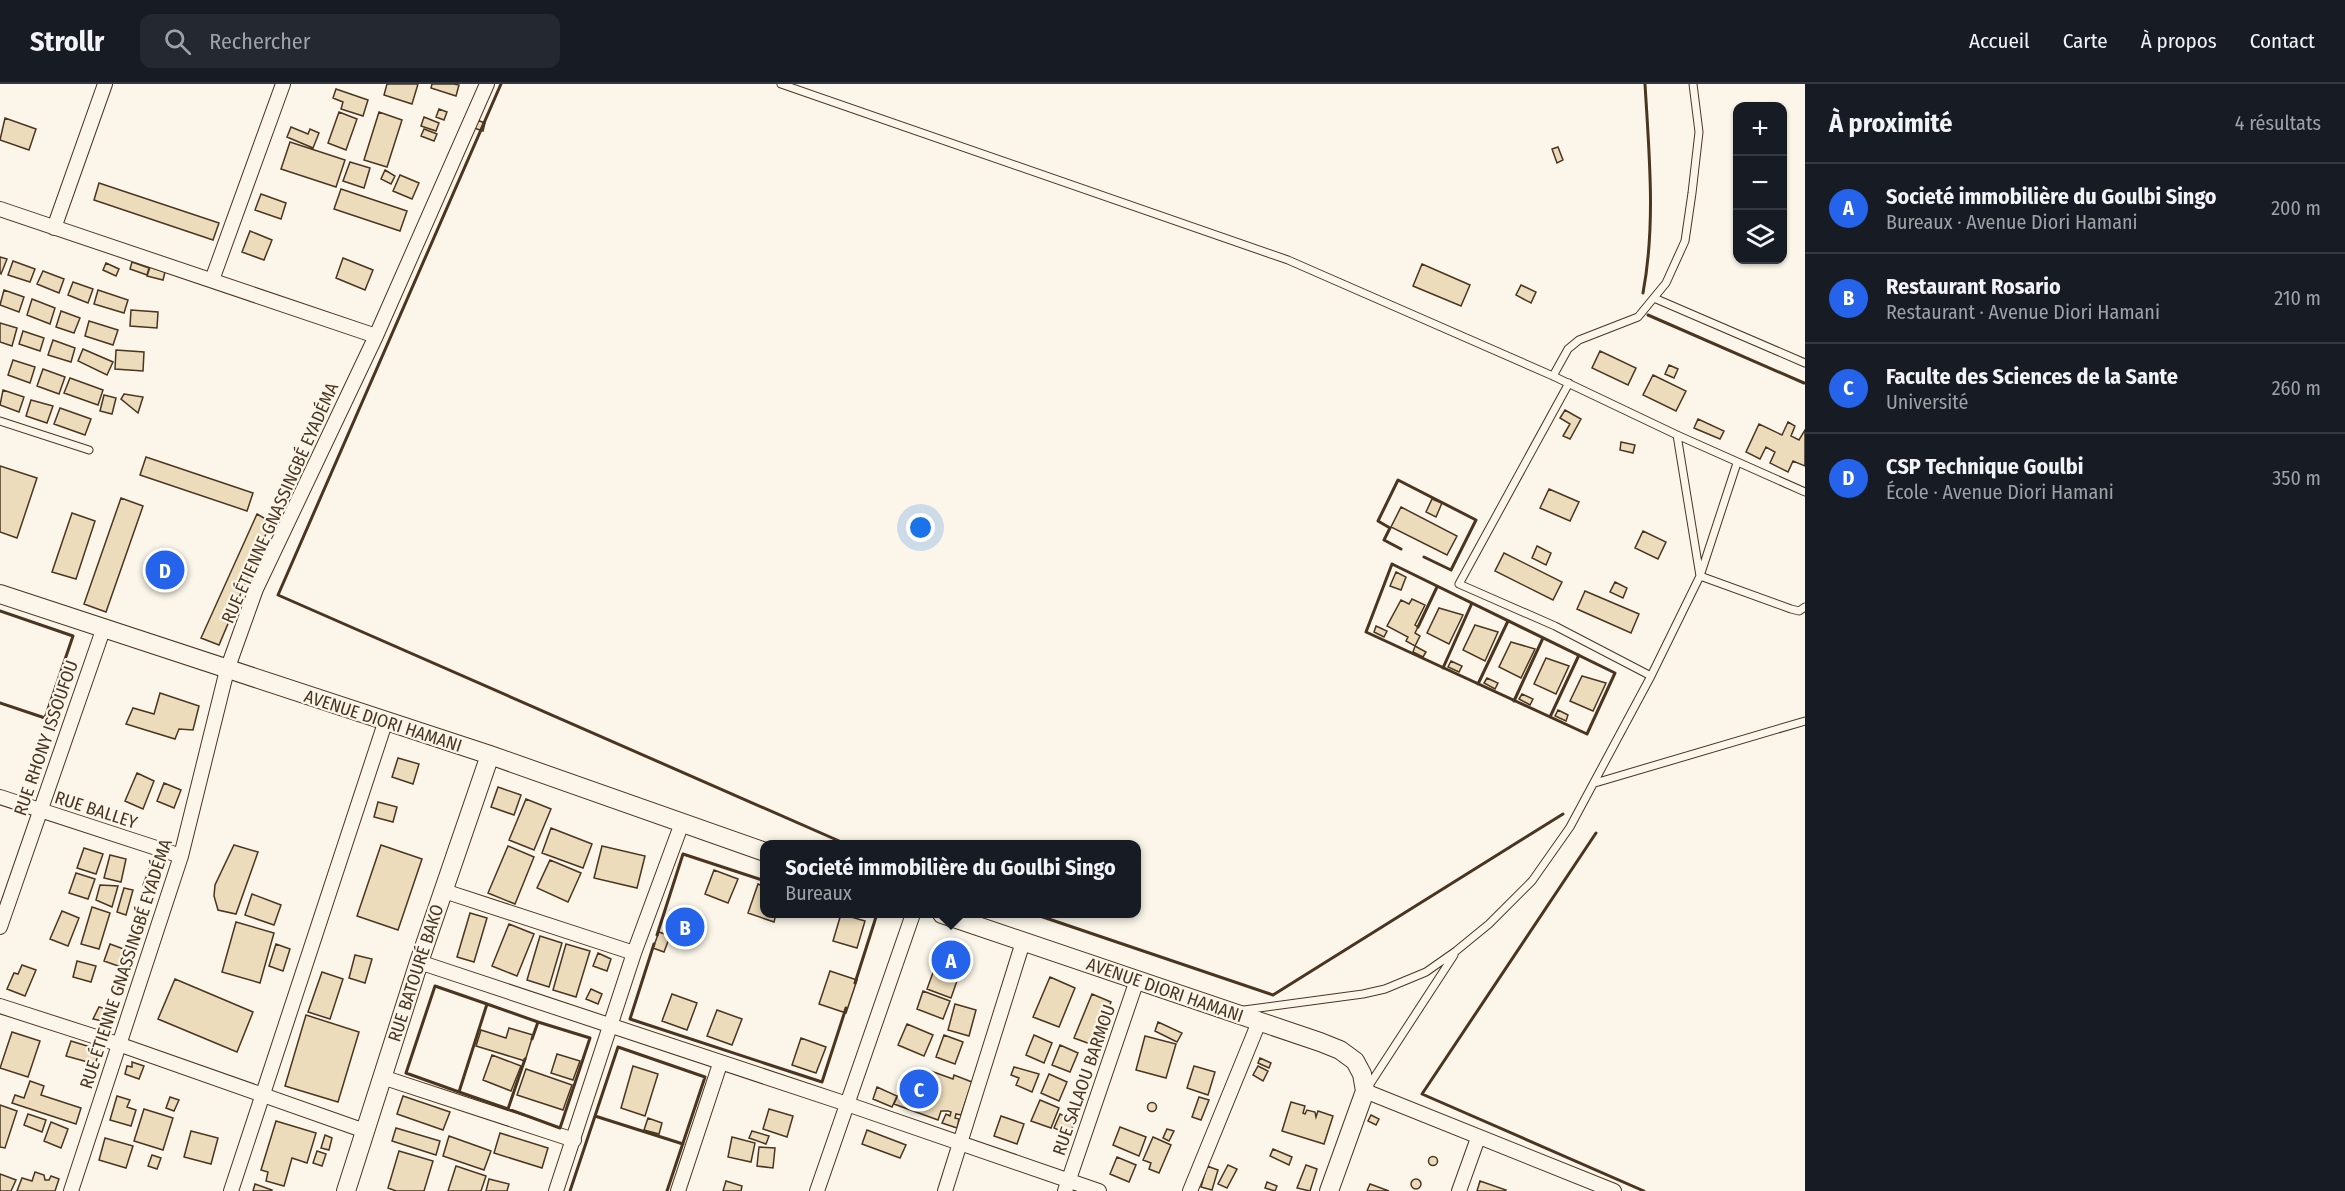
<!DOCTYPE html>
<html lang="fr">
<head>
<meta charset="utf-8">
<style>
	:root { --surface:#171b24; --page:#242831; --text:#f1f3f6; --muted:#9ea1a6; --line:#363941; --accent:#2563eb }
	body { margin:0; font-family:"Fira Sans Condensed",sans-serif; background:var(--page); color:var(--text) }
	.controls { position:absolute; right:18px; top:18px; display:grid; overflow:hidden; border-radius:12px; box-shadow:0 2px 4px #0004 }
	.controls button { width:54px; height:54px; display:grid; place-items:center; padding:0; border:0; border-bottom:2px solid var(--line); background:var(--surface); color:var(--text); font:30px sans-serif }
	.you { position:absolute; left:921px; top:444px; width:21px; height:21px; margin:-15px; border:4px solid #fff; border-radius:50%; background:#1a73e8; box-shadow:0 0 0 9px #1a73e833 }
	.badge { display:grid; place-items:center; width:39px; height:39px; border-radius:50%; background:var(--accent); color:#fff; font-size:20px; font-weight:700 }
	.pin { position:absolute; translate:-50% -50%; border:3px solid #fff; box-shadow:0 2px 6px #0006 }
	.popup { position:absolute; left:760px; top:756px; width:381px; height:78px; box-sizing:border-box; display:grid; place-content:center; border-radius:12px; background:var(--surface); filter:drop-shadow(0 2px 4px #0005); font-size:20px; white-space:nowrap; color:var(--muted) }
	.popup b { font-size:22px; color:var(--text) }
	.popup::after { content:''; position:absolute; left:50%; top:100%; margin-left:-12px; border:12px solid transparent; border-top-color:var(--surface) }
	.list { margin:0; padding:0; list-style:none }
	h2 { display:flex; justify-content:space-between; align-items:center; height:78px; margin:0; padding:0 24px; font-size:26px }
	h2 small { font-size:20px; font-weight:400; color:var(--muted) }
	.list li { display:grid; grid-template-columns:39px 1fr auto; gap:18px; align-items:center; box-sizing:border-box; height:90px; padding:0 24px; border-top:2px solid var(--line) }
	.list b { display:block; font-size:22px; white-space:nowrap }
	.list p { margin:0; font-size:20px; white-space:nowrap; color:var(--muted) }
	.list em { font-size:20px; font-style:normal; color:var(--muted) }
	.icon { flex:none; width:33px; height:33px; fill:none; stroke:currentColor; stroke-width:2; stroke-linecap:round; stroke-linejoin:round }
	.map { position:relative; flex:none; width:1805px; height:1107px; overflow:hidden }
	header { display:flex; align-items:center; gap:36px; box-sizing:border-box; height:84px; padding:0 30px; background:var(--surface); border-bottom:2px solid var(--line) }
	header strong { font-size:28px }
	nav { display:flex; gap:33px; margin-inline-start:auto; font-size:21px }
	.search { width:420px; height:54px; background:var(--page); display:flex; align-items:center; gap:15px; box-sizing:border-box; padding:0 21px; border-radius:12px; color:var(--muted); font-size:22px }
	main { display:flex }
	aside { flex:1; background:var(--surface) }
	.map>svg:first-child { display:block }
	.building { fill:#ecdcbc; stroke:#4a3520; stroke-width:1.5 }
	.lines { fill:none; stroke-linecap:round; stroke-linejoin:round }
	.lane-casing { stroke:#4a3520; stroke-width:9 }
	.street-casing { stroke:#4a3520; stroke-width:16 }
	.secondary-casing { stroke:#4a3520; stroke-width:20 }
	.lane { stroke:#fbf6e9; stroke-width:7 }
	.street { stroke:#fbf6e9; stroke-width:14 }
	.secondary { stroke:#fbf6e9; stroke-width:18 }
	.wall { stroke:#4a3520; stroke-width:3 }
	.labels { text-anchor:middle; stroke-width:4.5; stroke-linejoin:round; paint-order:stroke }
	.street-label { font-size:18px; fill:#4a3520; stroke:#fbf6e9 }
</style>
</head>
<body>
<header>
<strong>Strollr</strong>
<div class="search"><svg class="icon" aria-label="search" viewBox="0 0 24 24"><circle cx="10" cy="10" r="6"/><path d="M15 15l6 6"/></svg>Rechercher</div>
<nav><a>Accueil</a><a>Carte</a><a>À propos</a><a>Contact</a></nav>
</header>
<main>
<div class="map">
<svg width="1805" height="1107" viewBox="0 0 1805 1107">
	<rect width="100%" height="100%" fill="#fbf6e9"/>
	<!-- building -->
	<path class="building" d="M387 0H418L412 20 384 11Z
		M432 0H454L459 1 456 12 431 4Z
		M336 5 368 16 363 32 341 25 343 18 333 14Z
		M439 25 447 28 444 36 436 33Z
		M339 28 357 35 346 66 328 59Z
		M379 28 402 36 387 83 364 76Z
		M424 33 439 39 436 47 421 42Z
		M5 34 36 45 29 66 0 56Z
		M477 36 485 39 483 47 474 44Z
		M291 43 308 50 310 45 319 49 313 64 287 53Z
		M424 45 437 50 434 57 421 52Z
		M290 58 345 76 336 103 281 85Z
		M1558 63 1563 76 1557 79 1552 65Z
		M350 78 370 84 364 104 343 97Z
		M385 86 395 92 391 100 381 95Z
		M400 91 419 99 412 115 393 107Z
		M99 99 219 139 213 156 94 116Z
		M341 105 407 127 400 147 334 125Z
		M261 110 286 119 281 135 255 126Z
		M250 147 272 156 264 176 242 168Z
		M0 173 7 175 1 190 0 189Z
		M343 174 373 186 365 206 336 194Z
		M13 177 35 185 30 198 8 191Z
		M132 178 149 184 147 191 130 185Z
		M106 179 119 185 116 192 103 186Z
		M1422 180 1470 201 1461 222 1413 202Z
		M150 183 165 188 163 196 147 192Z
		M43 187 64 195 59 209 37 200Z
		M73 198 93 205 88 219 68 211Z
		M1521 201 1536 208 1531 219 1516 211Z
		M4 206 24 213 19 228 0 221Z
		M98 206 128 216 124 229 94 220Z
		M32 215 55 224 50 240 27 231Z
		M131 226 158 228 157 244 130 242Z
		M61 227 80 234 74 249 56 243Z
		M89 237 118 246 113 261 85 252Z
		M0 239 17 244 12 262 0 258Z
		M23 247 44 254 40 267 19 260Z
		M53 256 75 264 71 278 48 271Z
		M83 265 113 278 107 291 78 277Z
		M116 266 144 268 143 287 115 285Z
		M1600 267 1636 284 1628 301 1592 284Z
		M13 276 35 283 30 299 8 291Z
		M1669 281 1678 285 1674 294 1665 290Z
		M43 285 65 293 59 310 37 302Z
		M1653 291 1686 307 1676 327 1643 311Z
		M70 294 103 306 98 321 64 309Z
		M3 306 24 313 19 328 0 321Z
		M124 310 143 313 138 329 121 315Z
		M104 311 116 314 112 330 100 327Z
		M31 316 53 322 47 339 26 332Z
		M60 324 91 335 85 351 54 340Z
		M1565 326 1581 335 1570 355 1563 352 1570 340 1560 334Z
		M1698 335 1724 347 1720 355 1694 344Z
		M1788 338 1795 342 1791 352 1799 356 1805 346V382L1793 377 1788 388 1770 379 1775 368 1766 363 1760 375 1746 368 1759 340 1782 351Z
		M1621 358 1635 361 1633 369 1620 366Z
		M146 373 253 409 247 427 140 391Z
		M0 382 37 394 17 454 0 448Z
		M1549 405 1579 418 1570 437 1540 424Z
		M121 414 143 422 106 528 84 520Z
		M1432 415 1442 419 1436 433 1426 428Z
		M1401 423 1457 452 1447 471 1391 443Z
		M72 429 95 437 76 495 52 488Z
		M257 430 271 438 219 561 201 554Z
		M1643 447 1666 458 1658 475 1635 464Z
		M1537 462 1551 469 1546 481 1532 474Z
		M1504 469 1562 498 1553 516 1495 487Z
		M1396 488 1406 493 1401 506 1390 502Z
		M1615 498 1627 504 1623 514 1610 508Z
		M1585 507 1639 530 1631 549 1577 525Z
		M1412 515 1425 521 1415 541 1418 543 1415 549 1420 552 1415 562 1406 557 1408 553 1387 542 1401 516 1409 520Z
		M1439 524 1463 531 1449 560 1427 549Z
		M1475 541 1498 548 1485 577 1463 566Z
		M1376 542 1387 547 1384 553 1374 548Z
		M1511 558 1535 565 1521 594 1499 583Z
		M1415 562 1426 568 1423 573 1413 568Z
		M1546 574 1569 582 1556 610 1534 600Z
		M1451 577 1462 582 1459 588 1448 583Z
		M1582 592 1606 599 1593 627 1570 617Z
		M1487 594 1498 599 1495 605 1484 599Z
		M160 609 199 622 193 646 179 645 175 655 126 640 133 624 154 630Z
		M1522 610 1533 615 1530 621 1519 615Z
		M1558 626 1568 631 1566 637 1555 632Z
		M398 674 419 680 413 700 392 693Z
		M137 689 154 697 143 725 125 717Z
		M164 699 181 706 174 724 157 717Z
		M498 703 521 711 514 731 491 723Z
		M526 715 551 725 534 766 509 756Z
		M378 718 397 723 393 738 374 733Z
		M551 744 592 760 583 784 542 769Z
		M234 761 258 768 236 830 218 826 214 812 215 801Z
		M381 761 422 775 398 846 357 832Z
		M508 762 534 773 515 820 488 809Z
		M602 762 645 772 637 804 594 794Z
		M84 764 103 770 96 790 77 784Z
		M110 771 126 775 121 798 104 794Z
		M550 776 581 789 568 818 537 804Z
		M149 785 158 789 151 804 143 801Z
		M714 786 738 795 728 819 705 810Z
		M76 789 95 795 88 815 69 809Z
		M758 800 765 803V830H776L774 838 748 829Z
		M100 801 118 802 112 823 96 816Z
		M124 804 133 806 126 831 117 828Z
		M252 810 281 821 274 841 245 831Z
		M92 823 110 829 99 865 81 860Z
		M62 827 79 834 68 862 50 855Z
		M470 829 487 834 474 878 457 873Z
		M841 830 865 837 857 864 833 857Z
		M236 838 274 849 260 899 222 888Z
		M509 840 534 850 517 892 492 882Z
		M659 848 670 852 664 868 653 864Z
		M540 852 562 859 549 903 527 896Z
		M110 860 129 867 124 884 104 877Z
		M276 860 290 865 283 887 269 882Z
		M566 860 590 867 576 913 553 906Z
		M941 861 965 869 960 888 935 880Z
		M598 869 611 875 607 887 593 882Z
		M355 871 372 875 365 899 349 894Z
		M77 877 96 882 91 898 73 893Z
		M22 881 36 886 25 912 7 905 14 889 18 890Z
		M934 886 958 894 951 914 927 905Z
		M830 887 857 896 846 929 819 920Z
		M322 888 343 895 330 935 308 928Z
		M1050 893 1075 904 1059 943 1033 933Z
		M175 895 253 928 237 968 158 935Z
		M591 905 602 910 598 920 586 915Z
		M923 907 950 917 943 935 917 925Z
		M672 910 697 919 687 946 662 937Z
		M1092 910 1111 918 1093 961 1074 954Z
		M955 920 976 926 969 952 948 946Z
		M99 923 110 926 108 938 93 935Z
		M717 926 742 935 732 961 707 952Z
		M306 931 359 948 338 1018 285 1002Z
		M1158 938 1182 949 1177 958 1155 947Z
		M907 940 933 951 924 972 898 961Z
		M509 944 533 951 525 977 476 962 481 946 506 954Z
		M12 948 40 957 28 993 0 984Z
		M944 951 963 958 955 980 936 973Z
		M1034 951 1052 959 1044 979 1026 971Z
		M1145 952 1176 960 1166 994 1136 986Z
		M801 954 826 963 816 989 792 981Z
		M71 957 100 966 95 980 66 972Z
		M1060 961 1078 969 1070 988 1052 981Z
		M557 970 580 977 573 996 551 989Z
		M492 971 521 982 511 1007 483 996Z
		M1260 974 1271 979 1269 984 1258 979Z
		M132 978 144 982 139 995 125 990 127 982 132 983Z
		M633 982 658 990 645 1032 621 1024Z
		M1194 982 1215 988 1208 1011 1187 1004Z
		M1258 982 1268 987 1263 997 1253 991Z
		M1014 983 1039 990 1032 1008 1016 1001 1019 994 1011 991Z
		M526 985 572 1001 563 1026 517 1011Z
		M925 985 953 995 954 991 972 998 961 1031 956 1030 955 1034 959 1035 957 1044 942 1039 946 1030 950 1032 951 1028 948 1027H941L938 1036 894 1020 898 1011 914 1017Z
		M1049 990 1067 998 1059 1017 1041 1009Z
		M30 997 44 1002 41 1011 81 1024 76 1040 12 1019 15 1011 24 1014Z
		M877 1003 897 1012 892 1023 873 1015Z
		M117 1012 130 1016 127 1023 136 1026 131 1042 110 1036Z
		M403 1012 450 1028 443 1046 397 1030Z
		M170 1013 179 1016 174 1027 166 1024Z
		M1199 1013 1209 1016 1201 1036 1192 1033Z
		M1040 1016 1059 1024 1051 1044 1031 1037Z
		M1291 1018 1305 1022 1303 1029 1305 1030 1307 1026 1315 1028 1316 1033 1318 1027 1333 1032 1324 1060 1282 1047Z
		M1147.5 1023a4.5 4.5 0 1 1 9 0a4.5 4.5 0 1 1-9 0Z
		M0 1021 17 1027 5 1064 0 1063Z
		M144 1025 173 1034 163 1066 134 1057Z
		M769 1025 793 1032 787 1053 763 1045Z
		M28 1030 46 1036 42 1048 24 1041Z
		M1060 1030 1075 1037 1069 1051 1054 1044Z
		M1371 1031 1379 1035 1376 1041 1368 1037Z
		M1001 1032 1024 1040 1017 1060 994 1052Z
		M648 1034 662 1039 659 1050 644 1046Z
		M276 1037 316 1049 307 1079 292 1074 284 1102 266 1097 268 1088 261 1086Z
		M51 1038 68 1045 61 1064 44 1057Z
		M1120 1043 1146 1053 1139 1072 1113 1061Z
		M396 1044 440 1057 436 1071 392 1057Z
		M1167 1045 1174 1047 1169 1057 1163 1054Z
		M867 1046 906 1061 900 1074 862 1060Z
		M191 1047 218 1054 211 1080 184 1073Z
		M752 1047 769 1052 766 1060 749 1054Z
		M500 1049 548 1064 542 1084 494 1069Z
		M325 1051 332 1054 329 1066 321 1064Z
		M449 1052 491 1067 484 1086 443 1072Z
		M732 1053 755 1059 751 1078 728 1073Z
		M1153 1053 1171 1061 1159 1089 1149 1085 1151 1079 1143 1076Z
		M105 1054 133 1062 126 1084 99 1076Z
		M759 1063 775 1064 773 1084 757 1082Z
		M1273 1065 1292 1073 1289 1081 1270 1072Z
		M317 1067 326 1070 322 1082 313 1079Z
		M399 1067 433 1077 424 1107H396L388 1104Z
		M152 1071 161 1074 157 1085 148 1082Z
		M1428.5 1077a4.5 4.5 0 1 1 9 0a4.5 4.5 0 1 1-9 0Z
		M1117 1073 1136 1081 1129 1098 1110 1090Z
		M1228 1081 1237 1085 1227 1104 1218 1100Z
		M1306 1081 1317 1085 1310 1107 1297 1104Z
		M456 1082 486 1092 481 1107H448Z
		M1207 1082 1218 1086 1212 1106 1201 1103Z
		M35 1088 44 1091 45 1096H49L51 1092 59 1095 55 1107H17L22 1094 32 1097Z
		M0 1090 16 1096 11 1107H0Z
		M1411 1100a5 5 0 1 1 10 0a5 5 0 1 1-10 0Z
		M489 1095 509 1100 507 1107H486Z
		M726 1097 742 1102 741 1107H723Z
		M1480 1097 1506 1106 1505 1107H1477Z
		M1267 1098 1277 1102 1275 1107 1265 1104Z
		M255 1100 272 1106 271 1107H253Z
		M1370 1100 1389 1107H1367Z"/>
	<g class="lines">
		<defs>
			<path id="lane" d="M781 0 1288 176 1553 292 1677 351 1805 408
				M1654 214 1805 279
				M1553 292 1568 265 1579 256 1638 233 1666 199 1685 157 1692 109 1699 48 1693 0
				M1569 299 1459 500 1555 542 1651 592
				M0 337 89 366
				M1677 351 1700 492 1791 525 1799 527 1805 523
				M1595 699 1805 637
				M1244 926 1363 910 1385 905 1426 888 1456 867 1489 840 1532 797 1570 743 1651 592 1700 492 1737 379
				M1368 1003 1454 871"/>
			<path id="street" d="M0 125 376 252
				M54 144 105 0
				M212 196 283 0
				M0 713 181 772
				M444 807 634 869
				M0 843 103 546
				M419 878 847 1020 1099 1107
				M0 922 121 961 365 1047
				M382 993 574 1056
				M1365 1007 1614 1107
				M71 1107 181 772 227 586 256 505 376 252 487 0
				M231 1107 385 639
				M556 1107 634 869 682 739
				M678 1107 720 980
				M817 1107 913 830
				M945 1107 1023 858
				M1065 1107 1137 896
				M1190 1107 1259 938
				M1459 1107 1478 1054"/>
			<path id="secondary" d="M0 510 490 671 765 768
				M942 830 1320 958 1340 966 1355 977 1362 990 1365 1007 1329 1107
				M346 1107 419 878 490 671"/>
		</defs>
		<!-- lane casing -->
		<use href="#lane" class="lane-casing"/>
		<!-- street casing -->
		<use href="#street" class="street-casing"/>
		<!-- secondary casing -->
		<use href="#secondary" class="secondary-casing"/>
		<!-- lane -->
		<use href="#lane" class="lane"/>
		<!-- street -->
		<use href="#street" class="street"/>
		<!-- secondary -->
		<use href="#secondary" class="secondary"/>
		<!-- wall -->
		<path class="wall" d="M501 0 278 511 846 760
			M1643 209C1656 140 1649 69 1645 0
			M1648 231 1804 299
			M1401 465 1384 456 1390 444 1378 437 1398 396 1476 436 1451 486 1424 473
			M1392 480 1615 589 1587 650 1366 548Z
			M0 527 73 552 45 634 0 619
			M1418 543 1437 503
			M1443 584 1472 519
			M1478 600 1508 537
			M1514 617 1543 554
			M1550 633 1579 571
			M1596 749 1422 1010 1644 1107
			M1034 830 1273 911 1563 730
			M657 851 683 770 765 797
			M654 860 630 935 822 998 846 924
			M855 899 876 833 864 830
			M435 902 487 920 459 1008 406 989Z
			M487 920 538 938 532 955
			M459 1008 508 1025 525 975
			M508 1025 560 1044 590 954 538 938
			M595 1032 683 1060
			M570 1107 618 963 705 993 667 1107"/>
	</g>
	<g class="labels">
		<!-- street labels -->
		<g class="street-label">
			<text transform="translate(280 419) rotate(-66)" y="6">RUE ÉTIENNE GNASSINGBÉ EYADÉMA</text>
			<text transform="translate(383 637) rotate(18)" y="6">AVENUE DIORI HAMANI</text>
			<text transform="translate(46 654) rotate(-71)" y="6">RUE RHONY ISSOUFOU</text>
			<text transform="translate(96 726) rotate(18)" y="6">RUE BALLEY</text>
			<text transform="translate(126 880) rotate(-72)" y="6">RUE ÉTIENNE GNASSINGBÉ EYADÉMA</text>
			<text transform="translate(416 889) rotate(-72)" y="6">RUE BATOURÉ BAKO</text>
			<text transform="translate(1165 906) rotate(19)" y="6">AVENUE DIORI HAMANI</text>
			<text transform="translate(1084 996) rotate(-71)" y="6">RUE SALAOU BARMOU</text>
		</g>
	</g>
</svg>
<div class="controls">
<button>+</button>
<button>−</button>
<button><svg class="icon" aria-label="layers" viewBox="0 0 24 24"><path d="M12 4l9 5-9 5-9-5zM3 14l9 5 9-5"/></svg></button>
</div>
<div class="you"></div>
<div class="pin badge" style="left:951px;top:876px">A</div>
<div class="popup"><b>Societé immobilière du Goulbi Singo</b>Bureaux</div>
<div class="pin badge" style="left:685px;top:843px">B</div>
<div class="pin badge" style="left:919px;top:1005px">C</div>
<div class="pin badge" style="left:165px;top:486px">D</div>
</div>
<aside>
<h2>À proximité<small>4 résultats</small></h2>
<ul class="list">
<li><span class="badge">A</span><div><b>Societé immobilière du Goulbi Singo</b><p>Bureaux · Avenue Diori Hamani</p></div><em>200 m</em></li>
<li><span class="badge">B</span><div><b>Restaurant Rosario</b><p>Restaurant · Avenue Diori Hamani</p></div><em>210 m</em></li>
<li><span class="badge">C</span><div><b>Faculte des Sciences de la Sante</b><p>Université</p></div><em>260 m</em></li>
<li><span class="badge">D</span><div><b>CSP Technique Goulbi</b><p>École · Avenue Diori Hamani</p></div><em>350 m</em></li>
</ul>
</aside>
</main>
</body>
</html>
